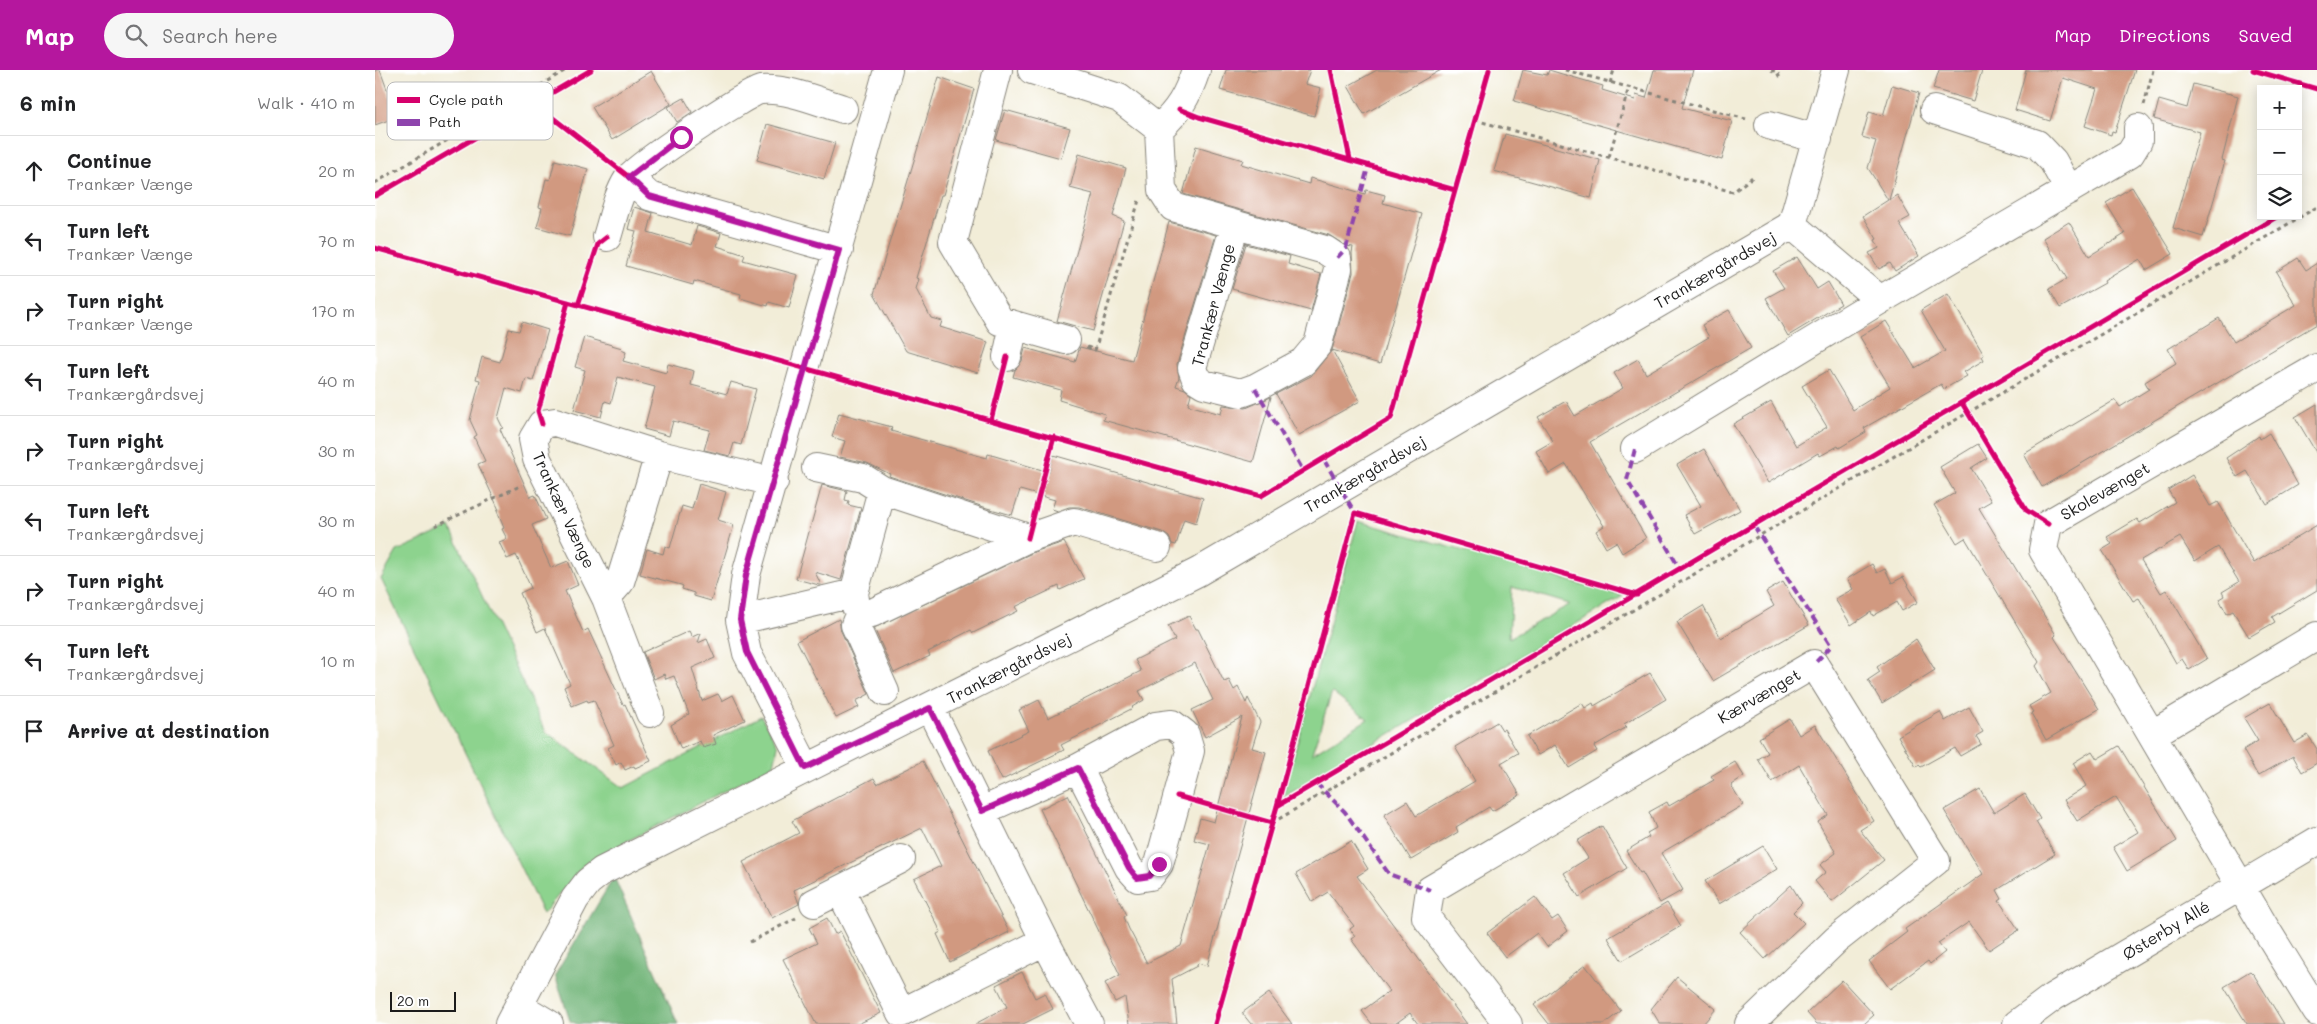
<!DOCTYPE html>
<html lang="en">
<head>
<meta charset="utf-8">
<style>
	:root { --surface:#fff; --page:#f6f6f6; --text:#202124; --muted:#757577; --line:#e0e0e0; --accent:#b5179e }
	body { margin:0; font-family:Mali,sans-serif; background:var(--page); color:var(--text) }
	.controls { position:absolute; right:15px; top:15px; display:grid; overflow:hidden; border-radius:0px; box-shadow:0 2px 12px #0003 }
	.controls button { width:45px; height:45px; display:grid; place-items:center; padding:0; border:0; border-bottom:1px solid var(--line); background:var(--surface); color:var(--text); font:25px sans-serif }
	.scale { position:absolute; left:15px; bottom:12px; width:66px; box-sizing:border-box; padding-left:5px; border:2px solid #1c1c1c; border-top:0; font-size:14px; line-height:18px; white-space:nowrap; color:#1c1c1c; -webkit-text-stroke:4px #fff; paint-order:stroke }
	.stop { position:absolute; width:15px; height:15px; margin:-11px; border:4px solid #b5179e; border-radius:50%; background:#fff }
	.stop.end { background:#b5179e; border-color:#fff; box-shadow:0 1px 5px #0008 }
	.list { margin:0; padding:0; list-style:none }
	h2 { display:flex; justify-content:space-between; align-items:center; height:65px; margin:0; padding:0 20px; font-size:21px }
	h2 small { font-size:16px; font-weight:400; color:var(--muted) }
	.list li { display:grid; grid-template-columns:32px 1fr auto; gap:15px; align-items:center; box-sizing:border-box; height:70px; padding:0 20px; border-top:1px solid var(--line) }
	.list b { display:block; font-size:19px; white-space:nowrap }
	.list p { margin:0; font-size:16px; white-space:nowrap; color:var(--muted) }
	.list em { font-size:16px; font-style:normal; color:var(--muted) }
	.icon { flex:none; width:28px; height:28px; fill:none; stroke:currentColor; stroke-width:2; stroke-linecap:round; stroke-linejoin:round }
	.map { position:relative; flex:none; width:1942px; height:954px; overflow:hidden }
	header { display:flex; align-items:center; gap:30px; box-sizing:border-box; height:70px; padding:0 25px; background:var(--accent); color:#fff }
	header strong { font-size:24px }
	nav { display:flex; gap:28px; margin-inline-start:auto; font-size:18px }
	.search { width:350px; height:45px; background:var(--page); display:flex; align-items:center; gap:12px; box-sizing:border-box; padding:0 18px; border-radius:28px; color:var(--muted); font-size:19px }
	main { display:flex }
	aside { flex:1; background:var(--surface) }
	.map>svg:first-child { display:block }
	.green { fill:#8dd38e; stroke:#547855; fill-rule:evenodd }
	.forest { fill:#72b579; stroke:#47684a }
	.building { fill:#d19980 }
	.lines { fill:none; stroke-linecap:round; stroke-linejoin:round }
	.minor-casing { stroke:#87847a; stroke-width:30 }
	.path { stroke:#87847a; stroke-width:3; stroke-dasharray:4 4; stroke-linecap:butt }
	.minor { stroke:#fff; stroke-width:28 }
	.quiet { stroke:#8e44ad; stroke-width:4; stroke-dasharray:8 4; stroke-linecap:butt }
	.cycleway-casing { stroke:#fff; stroke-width:8 }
	.cycleway { stroke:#d6006c; stroke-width:5 }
	.route { stroke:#b5179e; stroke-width:6 }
	.labels { text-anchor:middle; stroke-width:4; stroke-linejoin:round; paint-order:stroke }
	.street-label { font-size:16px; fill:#1c1c1c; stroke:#fff }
	.key { fill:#fff; stroke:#bbb; stroke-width:1 }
	.key-label { font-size:14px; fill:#1c1c1c }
</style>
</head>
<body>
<header>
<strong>Map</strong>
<div class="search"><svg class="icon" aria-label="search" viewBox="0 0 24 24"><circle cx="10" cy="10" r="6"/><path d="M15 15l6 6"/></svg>Search here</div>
<nav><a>Map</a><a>Directions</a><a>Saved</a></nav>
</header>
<main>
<aside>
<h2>6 min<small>Walk · 410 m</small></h2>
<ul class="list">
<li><svg class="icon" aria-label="ahead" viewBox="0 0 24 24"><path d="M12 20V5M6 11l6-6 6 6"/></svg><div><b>Continue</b><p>Trankær Vænge</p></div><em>20 m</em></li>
<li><svg class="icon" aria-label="left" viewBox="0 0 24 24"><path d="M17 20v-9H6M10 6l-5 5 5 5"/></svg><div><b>Turn left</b><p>Trankær Vænge</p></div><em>70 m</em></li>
<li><svg class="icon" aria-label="right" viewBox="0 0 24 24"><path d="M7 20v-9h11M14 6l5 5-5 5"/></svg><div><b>Turn right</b><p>Trankær Vænge</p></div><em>170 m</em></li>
<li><svg class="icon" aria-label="left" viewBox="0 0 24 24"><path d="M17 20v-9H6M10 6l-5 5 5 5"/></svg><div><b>Turn left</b><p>Trankærgårdsvej</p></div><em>40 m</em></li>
<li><svg class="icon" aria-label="right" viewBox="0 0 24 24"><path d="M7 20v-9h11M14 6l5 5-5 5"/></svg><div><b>Turn right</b><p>Trankærgårdsvej</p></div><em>30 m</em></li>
<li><svg class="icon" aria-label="left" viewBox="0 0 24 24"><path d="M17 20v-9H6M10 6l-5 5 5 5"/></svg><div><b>Turn left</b><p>Trankærgårdsvej</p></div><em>30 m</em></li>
<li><svg class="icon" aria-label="right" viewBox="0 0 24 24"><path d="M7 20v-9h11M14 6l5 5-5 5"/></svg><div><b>Turn right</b><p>Trankærgårdsvej</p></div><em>40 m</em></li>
<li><svg class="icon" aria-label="left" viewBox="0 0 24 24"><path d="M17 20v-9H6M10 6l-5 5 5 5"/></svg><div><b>Turn left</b><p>Trankærgårdsvej</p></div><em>10 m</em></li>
<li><svg class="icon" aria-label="arrive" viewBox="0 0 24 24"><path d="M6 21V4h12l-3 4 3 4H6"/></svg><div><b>Arrive at destination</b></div></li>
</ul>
</aside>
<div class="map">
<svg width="1942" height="954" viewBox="0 0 1942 954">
	<rect width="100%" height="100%" fill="#fff"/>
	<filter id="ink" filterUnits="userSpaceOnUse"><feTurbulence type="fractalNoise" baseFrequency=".02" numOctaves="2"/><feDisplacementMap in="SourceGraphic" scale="10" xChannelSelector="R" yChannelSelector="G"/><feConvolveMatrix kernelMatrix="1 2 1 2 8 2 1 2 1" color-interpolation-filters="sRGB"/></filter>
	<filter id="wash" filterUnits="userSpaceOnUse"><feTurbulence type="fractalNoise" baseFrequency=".0096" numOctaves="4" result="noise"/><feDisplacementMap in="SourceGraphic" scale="20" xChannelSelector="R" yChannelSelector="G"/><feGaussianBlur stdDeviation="1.12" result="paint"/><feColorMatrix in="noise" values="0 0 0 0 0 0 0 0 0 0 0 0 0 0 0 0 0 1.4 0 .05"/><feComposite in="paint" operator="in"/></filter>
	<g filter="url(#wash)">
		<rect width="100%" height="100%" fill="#f2edd8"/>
		<!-- green -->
		<path class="green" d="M983 451 1248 526 907 728ZM1137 517 1194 534V535L1134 568ZM957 622 993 649 937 684V683Z
			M75 457 170 661 248 718 386 646 403 676 399 695 210 793 168 844 6 509 22 481Z"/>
		<!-- forest -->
		<path class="forest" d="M239 807 303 954H202L195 951 180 905Z"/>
		<g id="blocks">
			<!-- building -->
			<path class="building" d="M0 0H5L22 47 0 55Z
				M851 0H935L930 14 946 18 939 46 845 20Z
				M1002 0H1066L989 44 973 16Z
				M1148 0 1172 5 1174 0 1187 4 1228 16 1227 20 1260 30 1261 25 1271 28 1279 0H1318L1307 38 1357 51 1347 90 1139 31Z
				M1564 0H1607L1598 31 1558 19Z
				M1651 0H1760L1740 62 1737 61 1736 65 1710 56 1722 19 1688 8 1675 51 1640 40Z
				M276 1 296 34 237 70 217 37Z
				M564 7 599 19 568 125H566L541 208 544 209 541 219 556 248 567 251 565 257 613 272 603 303 531 281 499 224Z
				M1818 14 1863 26 1847 90 1850 91 1828 167 1798 158 1825 62 1779 49 1784 30 1812 38Z
				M1517 15 1544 23 1514 130 1522 125 1535 147 1524 153 1544 186 1520 201 1515 193 1504 199 1494 183 1504 178 1500 170 1502 169 1488 146 1513 130 1493 98 1501 71 1487 67 1494 42 1508 46Z
				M309 28 317 42 302 52 293 37Z
				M630 40 695 58 686 88 621 70Z
				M392 54 460 73 449 109 382 90Z
				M1130 64 1225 90 1216 128 1119 101Z
				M821 76 868 90 866 94 934 114 935 108 990 124 991 120 1010 125 1008 133 1047 144 1005 294 957 280 978 203 977 183 978 177 971 176 954 165 808 124Z
				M704 84 751 98 738 146 749 151 718 261 682 251 718 124 695 118Z
				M180 90 213 99 195 166 162 157 167 138 164 137 171 109 175 110Z
				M1757 117 1798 184 1771 200 1765 189 1729 211 1730 213 1685 238 1674 219 1692 209 1668 168 1694 152 1714 186 1750 164 1731 133Z
				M259 137 278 143 273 162 317 175 322 156 346 163 342 176 370 185 368 190 423 205 414 238 394 232 393 236 365 228 366 224 319 211 318 215 251 196 261 161 253 159Z
				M794 152 841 165 802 294 804 307 801 316 810 319 816 324 813 335 846 344 848 335 871 338 896 327 878 392 728 350 730 344 684 330 686 320 638 307 640 300 647 291 650 278 700 292 705 277 757 290Z
				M871 174 915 186 913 194 946 204 936 241 857 219Z
				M1422 187 1442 219 1453 212 1466 234 1413 266 1391 228 1409 218 1398 201Z
				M1923 188 1931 200 1942 193V254L1667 417 1649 384 1740 330 1745 337 1774 319 1770 312 1801 293 1793 279 1844 248 1859 272 1921 235 1901 202Z
				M1573 224 1609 285 1607 286 1609 290 1589 302 1592 306 1569 319 1566 314 1489 358 1491 362 1464 378 1463 376 1445 386 1443 383 1393 413 1358 354 1396 332 1421 376 1452 357 1427 316 1454 300 1478 340 1515 317 1485 267 1511 251 1540 298 1570 281 1546 240Z
				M1354 240 1376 278 1215 372 1271 468 1247 483 1241 472 1231 478 1221 461 1229 456 1191 394 1174 404 1161 381 1178 371 1163 347 1191 331 1200 346 1248 318 1239 303 1263 289 1271 304 1334 267 1327 255Z
				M147 252 173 260 158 311 151 309 147 323 131 318 123 348 128 358 125 359 155 427 160 425 171 449 157 455 176 498 193 491 203 515 190 521 208 562 213 559 248 635 250 634 276 691 260 698 259 696 250 700 246 692 241 695 233 678 239 675 219 630 213 632 212 630 197 636 189 617 195 614 170 558 162 562 145 523 156 518 141 485 132 489 124 472 132 469 127 459 129 458 122 441 124 440 103 394 110 391 99 367 102 365 95 350 105 310 101 309 107 287 125 292 134 259 144 261Z
				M209 267 247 278 246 280 251 282 248 291 291 303 293 294 319 301 316 315 352 324 356 312 381 319 366 375 359 373 355 386 329 380 335 360 298 351 294 366 269 359 280 317 243 307 236 333 230 331 226 347 199 340 210 300 200 297Z
				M957 280 985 331 924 365 901 324 936 306Z
				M1942 334V384L1920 347Z
				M464 343 517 357 516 361 612 388 613 384 674 402 678 385 828 428 821 453 809 449 801 475 797 474 794 467 787 462 704 437H694L683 441 677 439 680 430 645 420 637 445 612 438 514 406 515 404 492 393 465 387 470 371 457 367Z
				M1894 363 1923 415 1892 434 1872 401 1862 407 1851 388 1884 366 1885 369Z
				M1603 374 1612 388 1596 398 1616 431 1604 438 1681 565 1679 567 1724 639 1671 670 1656 643 1658 642 1654 636 1676 623 1661 596 1664 592 1590 468 1582 473 1559 435 1580 423 1565 397Z
				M1329 379 1365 440 1320 464 1309 445 1326 436 1302 395Z
				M1817 405 1835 436 1843 432 1879 493 1942 455V520L1897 547 1900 552 1874 567 1858 541 1852 544 1844 529 1849 526 1847 522 1864 512 1843 477 1820 491 1805 467 1766 490 1786 523 1791 520 1832 589 1814 600 1807 589 1801 593 1764 528 1758 531 1727 480 1737 474 1732 467 1762 449 1765 453 1800 432 1793 420Z
				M324 414 351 422 343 450 359 455 336 531 319 526V523L307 519 308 516 306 515 265 504 272 479 288 484 290 476 295 478 307 436 317 439Z
				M447 415 472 421 470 430 474 431 473 435 486 438 466 510 440 502 446 515H444L421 509Z
				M689 472 709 509 685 520 684 516 640 537 643 541 598 563 596 560 553 582 555 586 519 603 499 558 659 482Z
				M1497 494 1502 503 1510 499 1517 513 1528 507 1543 532 1527 541 1522 532 1498 546 1496 542 1476 555 1460 529 1478 519 1472 509Z
				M1408 512 1434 555 1338 611 1302 552 1328 536 1346 568 1399 536 1391 522Z
				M814 546 821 559H823L849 612 854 610 859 620 863 617 871 633 873 628 885 652 877 678 891 682 832 896 823 893 822 896 797 909 802 954H754L750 927 740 932 730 913 745 905 665 739 693 725 752 845 749 847 754 859 772 893 806 876 835 774 819 770 825 748 839 752 867 647 830 667 817 640 838 630 820 593 764 621 769 630 757 637 758 638 686 675 689 680 627 710 613 681 654 661 644 640 664 630 673 648 766 601 760 590 800 570 793 556Z
				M464 549 466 561 494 624 481 631 484 637 461 648 422 571Z
				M314 561 317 567 326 563 323 573 332 569 340 588 317 598 327 631 343 624 347 631 358 625 370 650 338 665 341 674 328 678 325 671 306 679 296 655 314 644 299 606 291 609 289 604 279 609 268 582Z
				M1541 569 1560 600 1507 633 1493 610 1505 602 1502 597Z
				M1275 603 1291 629 1249 654 1252 657 1219 676 1222 681 1194 698 1180 675 1163 685 1152 666 1207 633 1210 638 1218 633 1219 636Z
				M1895 633 1919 673 1933 665 1942 679V693L1927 702 1918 686 1883 706 1868 680 1883 671 1869 648Z
				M1594 637 1608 662 1601 666 1606 674 1585 686 1580 678 1546 697 1544 695 1541 697 1523 666 1565 642 1570 651Z
				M1415 649 1424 665 1440 655 1499 751 1485 760 1509 790 1457 832 1440 811 1451 802 1445 795 1461 783 1443 752 1453 745 1424 695 1397 712 1383 689 1393 683 1384 668Z
				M1122 652 1127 660 1129 659 1143 683 1126 693 1145 725 1117 741 1114 737 1081 757 1083 762 1036 790 1009 745 1032 731 1041 746 1100 711 1080 677Z
				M1744 676 1802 771 1752 801 1738 777 1763 762 1741 727 1702 751 1689 730 1711 716 1698 693 1717 681 1722 689Z
				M548 691 634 862 575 892 562 864 566 862 539 809 566 796 547 758 419 820 424 834 397 848 368 792 424 763 417 751 499 708 502 714Z
				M1360 692 1369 706 1356 715 1368 735 1286 783 1308 820 1285 833 1267 802 1265 803 1251 781 1274 767 1272 763 1281 758 1274 742 1292 732 1294 736 1339 710 1336 706Z
				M1605 719 1619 743 1650 724 1665 749 1661 752 1680 784 1622 820 1627 829 1624 831 1644 860 1614 880 1594 852 1563 873 1570 882 1555 894 1553 891 1515 919 1494 891 1532 862 1530 859 1608 804 1569 740Z
				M1227 756 1252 798 1204 827 1189 803 1213 788 1202 771Z
				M976 771 993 799 982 806 1092 954H1043L1035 943 1020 954H997L987 941 1014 921 976 869 980 866 975 859 979 856 953 822 937 832 921 804Z
				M1388 776 1402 799 1344 834 1330 811Z
				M1416 815 1427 833 1418 842 1429 853 1390 889 1365 862Z
				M1160 827 1177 850 1183 846 1193 861 1172 877 1162 863 1130 887 1112 863Z
				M1292 833 1306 856 1247 891 1233 868Z
				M452 848 460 864 465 861 506 943 483 954H441L408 889 442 873 434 858Z
				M1210 895 1246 941 1229 954H1174L1159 935Z
				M1875 901 1879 905 1909 954H1872L1849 917Z
				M647 902 660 928 670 923 678 939 648 954H600L632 937 621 915Z
				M1302 907 1341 939 1328 954H1285L1276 939Z
				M1467 910 1499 945 1489 954H1442L1432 943Z
				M894 923 917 954H876L867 943Z"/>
		</g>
	</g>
	<g filter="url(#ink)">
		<use href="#blocks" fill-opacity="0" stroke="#87847a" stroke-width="1"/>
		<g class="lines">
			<defs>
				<path id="minor" d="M623 0 578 172 625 251 691 270
					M657 0 744 28 784 59 787 120 798 137 950 180 962 188 963 199 943 274 928 292 880 318 866 323 829 314 821 309 817 298 860 155
					M1559 40 1662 74 1678 91 1694 120
					M1394 55 1443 69
					M784 59C804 40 812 27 821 0
					M254 107 274 126 464 180
					M1417 155 1505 230
					M232 167C238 148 242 126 253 109 262 96 372 22 386 20 413 18 442 31 468 39
					M632 287 639 255
					M1942 298 1673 454 1668 480 1889 856 1942 942
					M1260 379 1505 230 1755 84 1763 71V58
					M441 398 488 408 507 420
					M507 420 653 468 497 543 485 542 481 537 479 523Z
					M653 468 699 452 782 477
					M231 528 245 512 284 385
					M485 542 480 555 510 622
					M365 550 479 523
					M555 638 670 871 714 954
					M275 643 231 528 162 389 158 369 167 354 180 352 284 385 399 412
					M1778 664 1942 566
					M431 698 372 583 365 550 371 505 513 0
					M607 741 703 698 781 656 797 654 810 664 815 681 784 794 775 806 763 808 754 798 703 698
					M465 820 526 943 670 871
					M439 833 526 789
					M144 936 174 954
					M134 954 200 829 213 812 227 801 823 502 1417 155 1461 0
					M1133 954 1051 847 1055 820 1439 594 1561 791 1461 870 1374 954
					M1642 954 1678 927 1942 771"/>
			</defs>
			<!-- minor casing -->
			<use href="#minor" class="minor-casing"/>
			<!-- path -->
			<path class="path" d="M1190 0 1371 49
				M1396 0 1402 2 1406 10
				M1235 13 1239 0
				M1769 35 1778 0
				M1100 50 1358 122 1380 105
				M1234 87 1254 17
				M0 113 191 0
				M712 277 720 280 764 130
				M60 456 147 415
				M897 753 1942 137
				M375 872 421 848"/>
			<!-- minor -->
			<use href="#minor" class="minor"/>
			<!-- quiet -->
			<path class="quiet" d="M962 188 971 178 994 94
				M880 318 929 402
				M1260 379 1252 410 1305 499
				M949 390 980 443
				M1379 456 1456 576 1439 594
				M941 713 970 742 1014 804 1055 820"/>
			<defs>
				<path id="cycleway" d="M956 0 975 89
					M1878 0 1942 19
					M160 34 254 107
					M804 39 824 47 1080 120
					M0 126 216 0
					M0 178 886 426 1016 348 1114 0
					M203 235 223 174 232 167
					M1587 333 1651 440 1673 454
					M616 350 632 287
					M167 354 163 341 193 232
					M653 468 679 367
					M802 726 897 753
					M902 736 1903 146
					M840 954 902 736 980 443 1262 525"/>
			</defs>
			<!-- cycleway casing -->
			<use href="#cycleway" class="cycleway-casing"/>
			<!-- cycleway -->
			<use href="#cycleway" class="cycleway"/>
		</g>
	</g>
	<g class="lines" filter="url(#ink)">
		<!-- route -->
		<path class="route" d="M306 67 254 107 274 126 464 180 371 505 365 550 372 582 430 698 555 638 607 741 703 698 754 798 762 808 775 806 784 794"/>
	</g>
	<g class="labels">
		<!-- street labels -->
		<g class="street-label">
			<text transform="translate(1340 200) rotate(-30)" y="6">Trankærgårdsvej</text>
			<text transform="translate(838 235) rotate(-75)" y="6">Trankær Vænge</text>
			<text transform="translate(990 404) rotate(-30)" y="6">Trankærgårdsvej</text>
			<text transform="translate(1730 421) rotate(-30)" y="6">Skolevænget</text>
			<text transform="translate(189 440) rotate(65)" y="6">Trankær Vænge</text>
			<text transform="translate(634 598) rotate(-27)" y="6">Trankærgårdsvej</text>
			<text transform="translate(1384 626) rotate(-30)" y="6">Kærvænget</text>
			<text transform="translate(1791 860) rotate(-31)" y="6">Østerby Allé</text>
		</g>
	</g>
	<!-- legend -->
	<rect x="12" y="12" width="166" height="58" rx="8" class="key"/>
	<rect x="22" y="27" width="23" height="6" fill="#d6006c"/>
	<rect x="22" y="49" width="23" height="7" fill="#8e44ad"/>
	<g class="key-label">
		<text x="54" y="35">Cycle path</text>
		<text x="54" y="57">Path</text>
	</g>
</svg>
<div class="controls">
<button>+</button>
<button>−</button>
<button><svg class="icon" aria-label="layers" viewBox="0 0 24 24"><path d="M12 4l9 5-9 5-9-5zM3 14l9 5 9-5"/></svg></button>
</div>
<div class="scale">20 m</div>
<div class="stop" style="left:306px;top:67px"></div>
<div class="stop end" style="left:784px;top:794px"></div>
</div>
</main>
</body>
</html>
